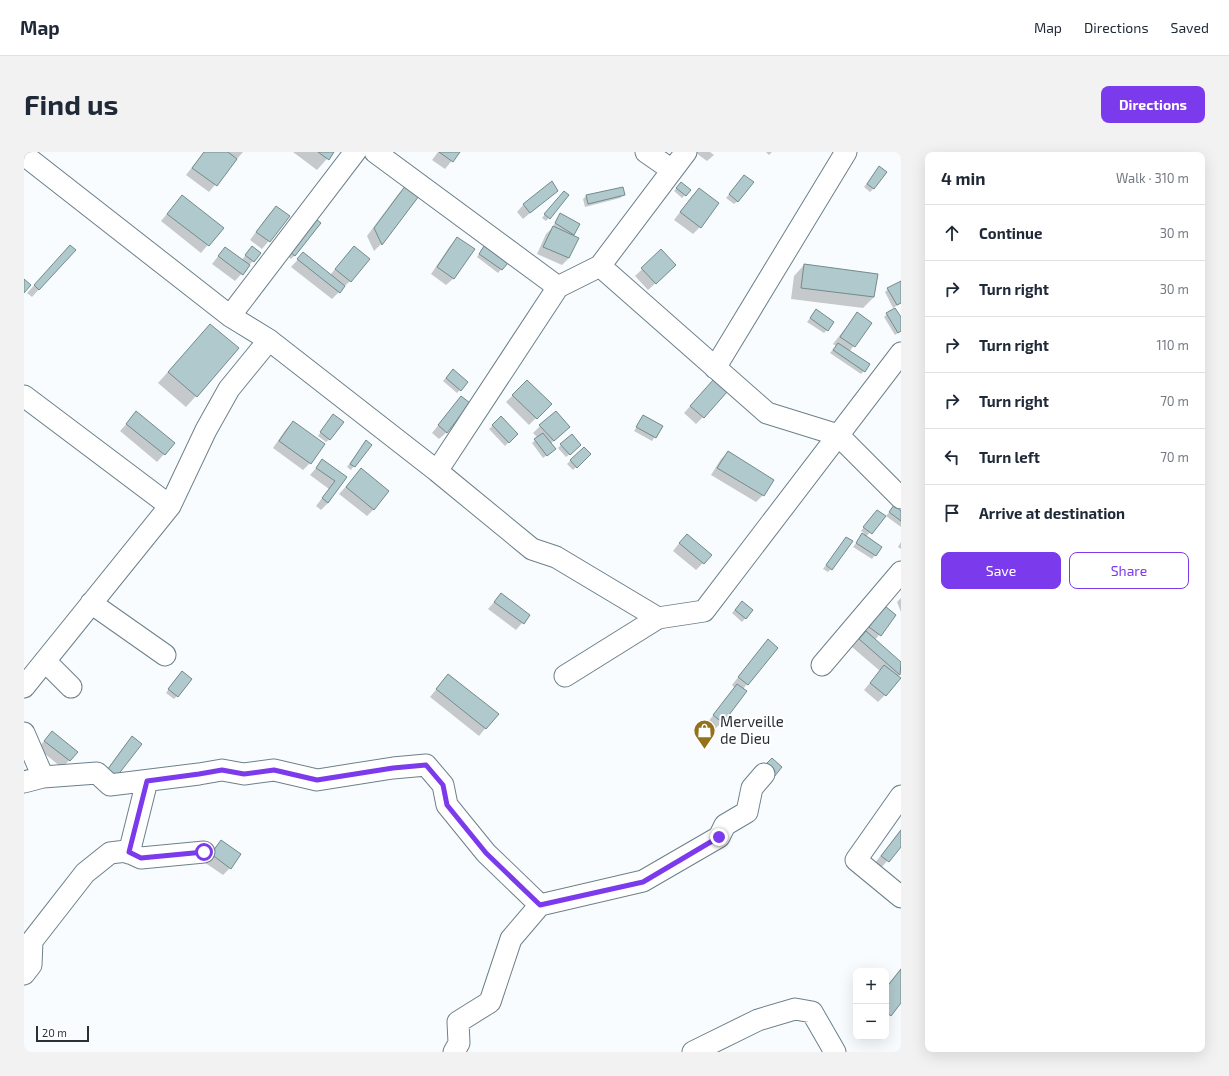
<!DOCTYPE html>
<html lang="en">
<head>
<meta charset="utf-8">
<style>
	:root { --surface:#fff; --page:#f2f2f3; --text:#1f2937; --muted:#747a83; --line:#e0e1e3; --accent:#7c3aed }
	body { margin:0; font-family:"Exo 2",sans-serif; background:var(--page); color:var(--text) }
	.controls { position:absolute; right:12px; bottom:12px; display:grid; overflow:hidden; border-radius:8px; box-shadow:0 4px 16px #0002 }
	.controls button { width:36px; height:36px; display:grid; place-items:center; padding:0; border:0; border-bottom:1px solid var(--line); background:var(--surface); color:var(--text); font:20px sans-serif }
	.scale { position:absolute; left:12px; bottom:10px; width:53px; box-sizing:border-box; padding-left:4px; border:2px solid #293136; border-top:0; font-size:11px; line-height:14px; white-space:nowrap; color:#293136; -webkit-text-stroke:3px #fff; paint-order:stroke }
	.stop { position:absolute; width:12px; height:12px; margin:-9px; border:3px solid #7c3aed; border-radius:50%; background:#fff }
	.stop.end { background:#7c3aed; border-color:#fff; box-shadow:0 1px 4px #0008 }
	.list { margin:0; padding:0; list-style:none }
	h2 { display:flex; justify-content:space-between; align-items:center; height:52px; margin:0; padding:0 16px; font-size:17px }
	h2 small { font-size:13px; font-weight:400; color:var(--muted) }
	.list li { display:grid; grid-template-columns:26px 1fr auto; gap:12px; align-items:center; box-sizing:border-box; height:56px; padding:0 16px; border-top:1px solid var(--line) }
	.list b { display:block; font-size:15px; white-space:nowrap }
	.list em { font-size:13px; font-style:normal; color:var(--muted) }
	.actions { display:flex; gap:8px; padding:12px 16px }
	.actions a { flex:1; padding:9px 0; border:1px solid var(--accent); border-radius:8px; text-align:center; font-size:14px; color:var(--accent) }
	.actions .main { background:var(--accent); color:#fff }
	.icon { flex:none; width:22px; height:22px; fill:none; stroke:currentColor; stroke-width:2; stroke-linecap:round; stroke-linejoin:round }
	.map { position:relative; flex:none; width:877px; height:900px; overflow:hidden; border-radius:8px }
	header { display:flex; align-items:center; gap:24px; box-sizing:border-box; height:56px; padding:0 20px; background:var(--surface); border-bottom:1px solid var(--line) }
	header strong { font-size:19px }
	nav { display:flex; gap:22px; margin-inline-start:auto; font-size:14px }
	.intro { display:flex; align-items:center; justify-content:space-between; box-sizing:border-box; height:96px; padding:0 24px }
	h1 { margin:0; font-size:28px }
	.button { padding:10px 18px; border-radius:8px; background:var(--accent); color:#fff; font-size:14px; font-weight:700 }
	main { display:flex; gap:24px; padding:0 24px }
	aside { flex:1; background:var(--surface); border-radius:8px; box-shadow:0 4px 16px #0002 }
	.map>svg:first-child { display:block }
	.shadow { fill:#0003 }
	.building { fill:#b0c9cc; stroke:#738b8d }
	.lines { fill:none; stroke-linecap:round; stroke-linejoin:round }
	.minor-casing { stroke:#6d808b; stroke-width:23 }
	.minor { stroke:#fff; stroke-width:21 }
	.route { stroke:#7c3aed; stroke-width:5 }
	.labels { text-anchor:middle; stroke-width:4; stroke-linejoin:round; paint-order:stroke }
	.poi-label { font-size:15px; fill:#293136; stroke:#fff; text-anchor:start }
</style>
</head>
<body>
<header>
<strong>Map</strong>
<nav><a>Map</a><a>Directions</a><a>Saved</a></nav>
</header>
<div class="intro"><h1>Find us</h1><a class="button">Directions</a></div>
<main>
<div class="map">
<svg width="877" height="900" viewBox="0 0 877 900">
	<rect width="100%" height="100%" fill="#f8fcff"/>
	<!-- shadow -->
	<path class="shadow" d="M180 0H219L185 40 162 23Z
		M269 0H309L293 18Z
		M414 0H435L421 17 408 8Z
		M673 0H686L690 3 683 9 672 1Z
		M742 0H748L745 3Z
		M852 19 850 36 846 40 840 35Z
		M717 27 714 49 710 52 702 46Z
		M382 34 394 44 357 92 350 99 343 84 375 41Z
		M654 34 661 43 658 46 650 39Z
		M598 36 600 43 596 46 561 55 559 47 562 44Z
		M675 37 676 75 669 82 650 68 668 44Z
		M533 38 499 67 493 60 500 52Z
		M537 43H544L522 69 518 66Z
		M158 44 198 76 177 101 137 69Z
		M252 55 265 65 238 97 226 88 245 62Z
		M537 62 550 82 548 84 545 106 538 113 513 102 522 82 529 75 533 66Z
		M296 71 270 104 267 107 264 104Z
		M433 87 430 126 422 133 407 122 426 94Z
		M225 98 236 101 211 129 188 112 195 103 218 108Z
		M50 99 8 145 3 141 39 102Z
		M457 99 482 111 474 121 453 105Z
		M637 99 644 120 624 138 611 124Z
		M279 102 306 123 323 103 326 129 308 147 267 115Z
		M780 113 850 145 839 156 767 147 770 124Z
		M877 131V151L869 156 861 140 864 137Z
		M789 162 803 178 800 181 783 170Z
		M834 162 847 171 825 200 840 219 837 222 806 201 812 194 809 192 827 169Z
		M863 162 877 167V179L871 183 860 165Z
		M186 173 172 244 162 255 134 231Z
		M426 221 436 238 433 241 419 229Z
		M503 229 526 252 505 273 482 250Z
		M682 236 679 265 672 272 660 261Z
		M437 245 423 280 415 287 408 281Z
		M619 265 637 275 628 289 610 279Z
		M477 266 493 282 481 294 465 277Z
		M306 267V287L302 290 294 284Z
		M106 268 150 291 133 310 96 279Z
		M269 270 286 311 279 318 249 296 262 277Z
		M516 274 538 282 526 292 527 300 519 306 508 291 514 286 509 281Z
		M339 293H346L327 318 323 315Z
		M537 293 553 296 542 305 534 296Z
		M560 296 566 302 549 318 543 312Z
		M704 300 739 343 732 350 687 323 697 307Z
		M298 309 322 326 304 351 297 358 292 354 305 337 286 323Z
		M337 318 350 357 343 364 315 342Z
		M867 358 877 360V375L862 364Z
		M850 362 860 364 842 385 857 395 848 407 829 395 840 381 837 379Z
		M822 386 807 417 804 420 799 417Z
		M656 390 679 411 672 418 649 399Z
		M877 390V397L874 395Z
		M477 442 505 463 492 478 464 457Z
		M877 446V460L873 450Z
		M715 453 728 458 718 470 708 461Z
		M854 463H871L851 488 877 511V521L861 543 854 550 840 538 856 519 828 495 839 483 838 482Z
		M744 489 753 496 719 537 722 539 698 570 691 577 683 571 711 536 708 533 737 496Z
		M155 523 153 544 150 547 142 541Z
		M424 523 473 562 455 584 406 545Z
		M28 580 53 600 38 616 14 596Z
		M108 586 116 592 75 628 101 593Z
		M877 677V693L857 716 851 711Z
		M197 689 206 716 199 723 180 710 190 696Z
		M877 816V850L862 867V835Z"/>
	<!-- building -->
	<path class="building" d="M180 0H204L213 7 193 34 168 16Z
		M294 0H310L305 8Z
		M415 0H436L429 10Z
		M855 14 863 20 850 37 843 32Z
		M720 23 730 30 714 50 705 42Z
		M528 29 534 39 506 61 499 52Z
		M657 30 667 38 662 44 652 36Z
		M382 33 395 44 358 93 350 76Z
		M599 35 601 43 564 52 562 43Z
		M675 36 695 51 677 76 656 60Z
		M540 39 545 43 526 67 520 62Z
		M158 43 200 76 185 94 143 62Z
		M252 54 266 64 246 90 232 80Z
		M536 61 556 72 550 83 531 71Z
		M292 67 297 71 271 104 266 100Z
		M529 74 555 86 545 106 519 95Z
		M433 85 451 97 430 127 413 115Z
		M46 93 52 98 15 138 10 133Z
		M228 94 237 101 230 110 221 103Z
		M330 94 346 107 327 130 311 117Z
		M460 94 484 111 478 118 455 102Z
		M201 95 226 113 219 123 194 104Z
		M637 97 652 113 632 132 617 116Z
		M279 100 321 134 316 141 273 107Z
		M780 112 854 122 850 145 777 136Z
		M0 127 7 133 0 141Z
		M877 129V151L873 153 863 136Z
		M871 156 877 165V179L874 181 862 161Z
		M792 157 810 170 804 179 786 166Z
		M833 160 848 171 831 195 816 185Z
		M186 172 215 196 173 245 144 220Z
		M814 191 846 212 841 220 809 198Z
		M429 217 444 230 437 239 422 226Z
		M503 228 528 252 513 267 488 243Z
		M689 228 703 240 680 266 666 254Z
		M437 244 446 251 423 281 414 273Z
		M112 259 151 291 141 303 102 272Z
		M532 259 546 275 530 289 515 273Z
		M309 262 320 270 306 288 296 280Z
		M619 263 639 274 632 286 612 275Z
		M477 264 494 282 485 291 468 273Z
		M269 269 301 292 287 312 255 289Z
		M519 281 532 297 523 304 510 287Z
		M548 282 557 293 546 303 536 292Z
		M342 288 348 293 331 315 326 312Z
		M560 295 567 302 553 316 546 308Z
		M704 299 750 328 740 344 693 316Z
		M298 307 323 325 304 351 298 346 311 329 292 316Z
		M337 316 365 339 350 358 322 335Z
		M870 353 877 359V369L865 360Z
		M853 358 862 364 848 382 839 375Z
		M838 381 858 395 852 404 832 391Z
		M663 382 688 403 680 412 655 391Z
		M822 385 829 389 808 418 802 413Z
		M477 441 506 463 500 472 470 450Z
		M718 449 729 458 722 467 711 458Z
		M861 454 872 463 857 484 845 475Z
		M842 479 877 510 876 523 835 487Z
		M744 487 754 496 724 533 714 525Z
		M860 513 877 526 862 544 846 531Z
		M158 519 168 527 154 545 144 537Z
		M424 522 475 562 462 577 412 537Z
		M713 532 723 539 699 571 689 563Z
		M28 579 54 600 46 609 20 589Z
		M108 584 118 592 90 628 81 621Z
		M748 606 758 615 750 625 739 615Z
		M877 678V695L865 710 857 704Z
		M197 688 217 702 207 717 187 702Z
		M877 817V851L867 864 862 860V836Z"/>
	<g class="lines">
		<defs>
			<path id="minor" d="M351 0 534 135 576 114 662 0
				M622 0 648 18
				M0 3 206 164 245 188 413 319 508 397 532 405 634 466
				M576 114 743 261 814 283 877 346
				M206 164 331 0
				M691 216 822 0
				M0 244 146 354
				M413 319 534 135
				M67 451 141 503
				M21 509 47 535
				M798 513 877 420
				M541 524 634 466 680 459 877 201
				M0 535 146 354 182 278 205 237 245 188
				M0 581 19 625
				M0 630 19 625 73 621 86 633 175 622 198 618 220 622 250 618 293 628 369 616 402 613 419 633 423 653 462 701 516 753
				M877 644 832 708 877 745
				M105 701 123 629
				M0 822 7 813 8 789 61 721 86 701 102 699 117 706 180 700
				M430 900 435 891 434 870 466 850 487 787 516 753 619 729 695 685 701 673 723 660 728 636 740 622
				M669 900 734 868 771 857 788 860 811 900"/>
		</defs>
		<!-- minor casing -->
		<use href="#minor" class="minor-casing"/>
		<!-- minor -->
		<use href="#minor" class="minor"/>
	</g>
	<g class="lines">
		<!-- route -->
		<path class="route" d="M180 700 117 706 105 700 123 629 175 622 198 618 220 622 250 618 293 628 369 616 402 613 419 633 423 653 462 701 516 753 619 730 695 685"/>
	</g>
	<!-- icons -->
	<defs>
		<symbol id="shop-pin" viewBox="-11 -11 22 30"><path d="M0 17L-7.5 6A9.5 9.5 0 1 1 7.5 6Z" fill="#937219" stroke="#fff"/><path d="M-5-2.5h2.3a2.7 3.5 0 0 1 5.4 0H5L5.5 6h-11ZM-1.5-2.5h3a1.5 2.3 0 0 0-3 0Z" fill="#fff"/></symbol>
	</defs>
	<g fill-rule="evenodd">
		<use href="#shop-pin" x="668" y="566" width="25" height="34"/>
	</g>
	<g class="labels">
		<!-- poi labels -->
		<g class="poi-label">
			<text x="696" y="575">Merveille<tspan x="696" dy="17">de Dieu</tspan></text>
		</g>
	</g>
</svg>
<div class="controls">
<button>+</button>
<button>−</button>
</div>
<div class="scale">20 m</div>
<div class="stop" style="left:180px;top:700px"></div>
<div class="stop end" style="left:695px;top:685px"></div>
</div>
<aside>
<h2>4 min<small>Walk · 310 m</small></h2>
<ul class="list">
<li><svg class="icon" aria-label="ahead" viewBox="0 0 24 24"><path d="M12 20V5M6 11l6-6 6 6"/></svg><div><b>Continue</b></div><em>30 m</em></li>
<li><svg class="icon" aria-label="right" viewBox="0 0 24 24"><path d="M7 20v-9h11M14 6l5 5-5 5"/></svg><div><b>Turn right</b></div><em>30 m</em></li>
<li><svg class="icon" aria-label="right" viewBox="0 0 24 24"><path d="M7 20v-9h11M14 6l5 5-5 5"/></svg><div><b>Turn right</b></div><em>110 m</em></li>
<li><svg class="icon" aria-label="right" viewBox="0 0 24 24"><path d="M7 20v-9h11M14 6l5 5-5 5"/></svg><div><b>Turn right</b></div><em>70 m</em></li>
<li><svg class="icon" aria-label="left" viewBox="0 0 24 24"><path d="M17 20v-9H6M10 6l-5 5 5 5"/></svg><div><b>Turn left</b></div><em>70 m</em></li>
<li><svg class="icon" aria-label="arrive" viewBox="0 0 24 24"><path d="M6 21V4h12l-3 4 3 4H6"/></svg><div><b>Arrive at destination</b></div></li>
</ul>
<div class="actions"><a class="main">Save</a><a>Share</a></div>
</aside>
</main>
</body>
</html>
